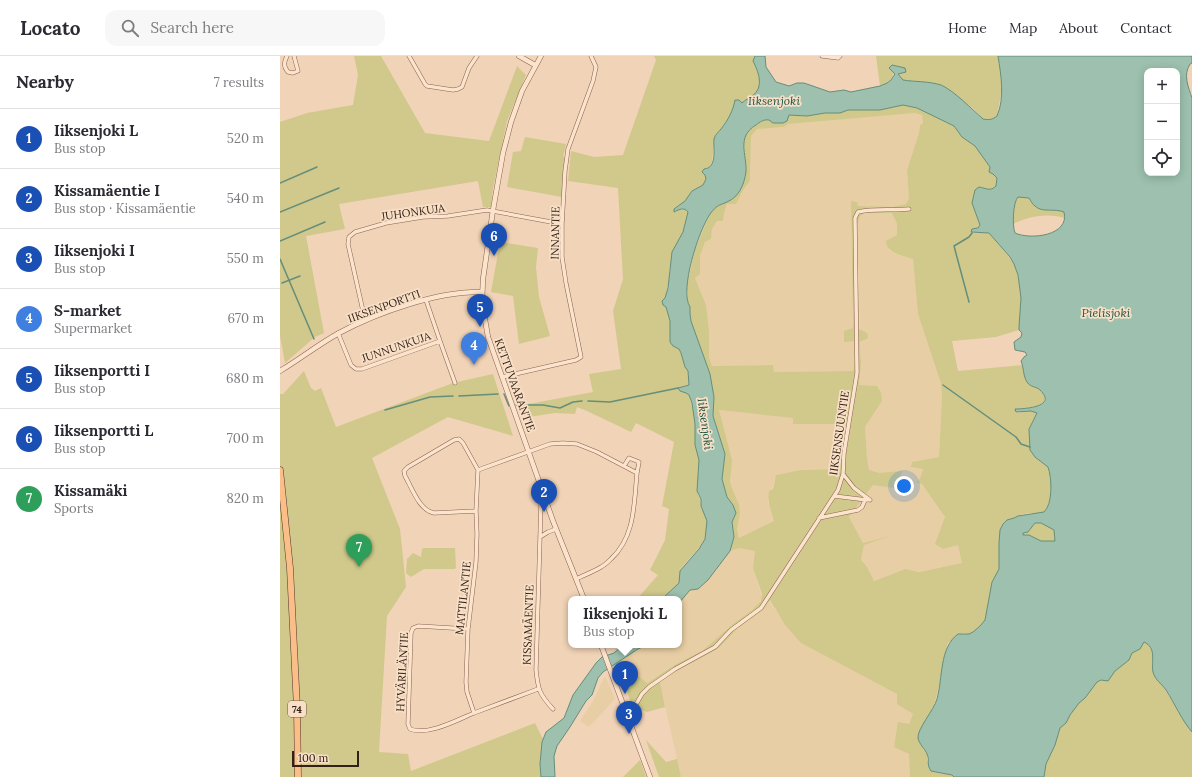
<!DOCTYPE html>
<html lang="en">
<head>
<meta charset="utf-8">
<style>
	:root { --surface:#fff; --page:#f7f7f7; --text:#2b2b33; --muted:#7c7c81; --line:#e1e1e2; --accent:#9c1d39 }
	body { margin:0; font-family:Lora,serif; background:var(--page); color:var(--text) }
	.controls { position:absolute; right:12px; top:12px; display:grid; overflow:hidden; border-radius:8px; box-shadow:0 2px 10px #0003 }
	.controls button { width:36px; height:36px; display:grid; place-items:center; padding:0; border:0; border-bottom:1px solid var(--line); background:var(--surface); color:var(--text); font:20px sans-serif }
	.scale { position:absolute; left:12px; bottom:10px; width:67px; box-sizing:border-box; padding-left:4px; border:2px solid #352018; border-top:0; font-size:11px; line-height:14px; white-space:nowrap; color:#352018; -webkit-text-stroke:3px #f8e0c7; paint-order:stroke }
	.you { position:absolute; left:624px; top:430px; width:14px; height:14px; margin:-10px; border:3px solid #fff; border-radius:50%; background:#1a73e8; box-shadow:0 0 0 6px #1a73e833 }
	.badge { display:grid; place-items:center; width:26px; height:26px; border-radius:50%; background:var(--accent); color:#fff; font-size:13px; font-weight:700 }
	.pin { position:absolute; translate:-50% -33px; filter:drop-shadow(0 1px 2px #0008) }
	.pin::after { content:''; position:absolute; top:21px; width:14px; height:12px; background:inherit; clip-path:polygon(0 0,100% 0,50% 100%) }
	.popup { position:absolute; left:288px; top:540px; width:114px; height:52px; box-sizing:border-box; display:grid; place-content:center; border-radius:8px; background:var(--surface); filter:drop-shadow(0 1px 3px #0005); font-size:13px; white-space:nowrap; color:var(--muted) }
	.popup b { font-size:15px; color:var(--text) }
	.popup::after { content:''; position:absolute; left:50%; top:100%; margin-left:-8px; border:8px solid transparent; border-top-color:var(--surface) }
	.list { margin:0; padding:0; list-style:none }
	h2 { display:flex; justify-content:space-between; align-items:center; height:52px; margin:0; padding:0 16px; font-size:17px }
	h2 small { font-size:13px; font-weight:400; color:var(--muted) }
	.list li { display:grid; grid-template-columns:26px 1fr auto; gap:12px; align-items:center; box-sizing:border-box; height:60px; padding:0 16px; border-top:1px solid var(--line) }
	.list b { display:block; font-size:15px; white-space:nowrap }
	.list p { margin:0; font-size:13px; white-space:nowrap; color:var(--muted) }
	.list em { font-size:13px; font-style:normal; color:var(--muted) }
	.icon { flex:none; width:22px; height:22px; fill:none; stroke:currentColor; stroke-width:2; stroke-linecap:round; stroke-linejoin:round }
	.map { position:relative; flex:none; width:912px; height:721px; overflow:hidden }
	header { display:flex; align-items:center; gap:24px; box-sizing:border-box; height:56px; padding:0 20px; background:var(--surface); border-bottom:1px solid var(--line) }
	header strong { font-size:19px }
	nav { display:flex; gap:22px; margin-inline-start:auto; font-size:14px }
	.search { width:280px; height:36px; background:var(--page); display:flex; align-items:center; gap:10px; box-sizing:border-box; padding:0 14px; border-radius:12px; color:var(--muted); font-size:15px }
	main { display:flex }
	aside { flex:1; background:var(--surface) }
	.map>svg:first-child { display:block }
	.farmland { fill:#e8cea4 }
	.green { fill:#d0c98b; fill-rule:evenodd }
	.water { fill:#9dc1ae; stroke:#658e7b; fill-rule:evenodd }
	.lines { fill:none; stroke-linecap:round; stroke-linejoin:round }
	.stream { stroke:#658e7b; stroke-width:1.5 }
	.minor-casing { stroke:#886352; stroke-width:4.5 }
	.tertiary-casing { stroke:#886352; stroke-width:5.5 }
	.primary-casing { stroke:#553227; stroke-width:7 }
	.minor { stroke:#fce3cb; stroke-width:3.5 }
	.tertiary { stroke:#fce3cb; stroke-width:4.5 }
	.primary { stroke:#fabf89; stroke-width:6 }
	.labels { text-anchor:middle; stroke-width:3.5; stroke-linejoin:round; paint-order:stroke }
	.shield { fill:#f8e0c7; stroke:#705a4c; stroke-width:1 }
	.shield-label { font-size:10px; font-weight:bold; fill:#352018 }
	.street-label { font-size:11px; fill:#352018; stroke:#f8e0c7 }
	.water-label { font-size:12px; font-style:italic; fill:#265749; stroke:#f8e0c7 }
</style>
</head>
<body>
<header>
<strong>Locato</strong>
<div class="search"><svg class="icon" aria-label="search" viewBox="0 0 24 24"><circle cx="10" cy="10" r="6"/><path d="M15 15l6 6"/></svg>Search here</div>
<nav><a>Home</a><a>Map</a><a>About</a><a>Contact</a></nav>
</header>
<main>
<aside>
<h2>Nearby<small>7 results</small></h2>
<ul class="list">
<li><span class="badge" style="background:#1a4fb4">1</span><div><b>Iiksenjoki L</b><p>Bus stop</p></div><em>520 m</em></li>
<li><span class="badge" style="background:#1a4fb4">2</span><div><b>Kissamäentie I</b><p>Bus stop · Kissamäentie</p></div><em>540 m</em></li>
<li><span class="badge" style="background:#1a4fb4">3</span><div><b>Iiksenjoki I</b><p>Bus stop</p></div><em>550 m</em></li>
<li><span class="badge" style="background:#3f7fe0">4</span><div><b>S-market</b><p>Supermarket</p></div><em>670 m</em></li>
<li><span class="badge" style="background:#1a4fb4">5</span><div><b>Iiksenportti I</b><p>Bus stop</p></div><em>680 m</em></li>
<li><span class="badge" style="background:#1a4fb4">6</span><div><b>Iiksenportti L</b><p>Bus stop</p></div><em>700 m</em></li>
<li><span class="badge" style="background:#2e9e5b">7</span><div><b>Kissamäki</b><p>Sports</p></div><em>820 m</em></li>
</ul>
</aside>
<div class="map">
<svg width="912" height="721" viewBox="0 0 912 721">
	<rect width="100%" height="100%" fill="#f1d3b7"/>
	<!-- farmland -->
	<path class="farmland" d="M635 57 642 59 643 67 640 69 639 77 627 114 629 142 626 148 612 151H594L578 150 571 146 573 273 564 275V285H574L575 306 573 315 494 316 493 309 432 310 429 301V275L426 249 415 222 420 218V200L425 186 431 183 432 173 437 165H443L444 157 448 148 456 147 463 134 470 125 471 80 477 73 504 71 507 68Z
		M584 157H612L617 168V179L613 182 609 194 619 199 633 203 638 258 658 316 661 327 662 341 659 401 633 406 631 411 643 413 641 423 642 428 665 461 663 493 678 489 682 507 638 516 625 513 593 525 587 511 581 504 584 489 603 482 583 487 569 461 593 429 623 415 599 418 589 414 587 403 585 371 602 345 597 330 579 329 581 303 577 170 580 160Z
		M439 354 513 362 514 368H566L560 404V413L521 414 496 419 488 446 494 465 459 482 457 474 460 457 459 448 453 435 450 426 451 415Z
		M459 492 475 495 473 512 482 541 479 548 453 568 422 595 396 608 366 627 344 622 343 610 337 607 358 593 367 589H399V547L410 534 421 531 428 524 450 495Z
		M489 544 505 569 521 587 617 638V648L633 658 629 668 630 721H401L380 627 398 614 439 592 457 573 468 565 488 547Z
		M325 620 335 643 309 671 300 665 313 645Z"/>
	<!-- green -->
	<path class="green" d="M74 0H101L145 77 209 85 237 10 246 19 227 65 213 132 211 151H203L198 125 59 148 65 173 26 180 44 277 35 281 5 307 0 280V66L27 57 73 49 78 19Z
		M374 0H475L473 5C479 15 485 31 472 40 469 42 465 44 462 47L455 44 452 57 441 73 435 79 432 106 425 119 426 123 423 129 412 135 405 145 395 152 398 154 405 153 408 156 403 176 389 214V225L385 242 390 265V276L393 290 399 293C404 303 411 318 409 329L402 330 400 335 406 337 409 339 414 358 415 368V389L419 404 418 439C421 443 420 446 421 451 422 455 425 458 427 462 433 484 411 498 401 513 399 517 400 520 399 525 397 532 388 538 382 543H357L378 519 370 514 385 484 389 453 382 450 394 386 356 367 351 376 307 355 297 351 295 358 275 357 249 361 243 349 313 336 309 318 341 313 333 255 343 223 338 132 288 125 291 95 314 101 343 99 376 4Z
		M596 0H718L722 32 717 60 713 63H703L694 53 661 29 623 24 618 18 625 16 622 12 615 9C614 22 611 25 600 30Z
		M623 49 644 54 674 70 682 81 695 90 708 107 710 111V113L717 121 716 130C710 136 706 132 699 131L692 147 700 169 698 172 692 177H709L729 201 734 208 738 219 741 242 739 274 716 281 672 285 678 315 743 309 745 322 752 331C757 332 760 332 763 337 772 352 742 353 735 353L736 357 751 355 757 357C756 360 752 364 751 368 747 379 750 394 758 403 761 406 765 408 768 411 772 422 773 448 764 456 759 457 755 457 750 457 739 458 730 463 722 470L719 487V513L712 526 705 564 700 570 693 576 689 578 682 577 668 587 667 590C659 619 661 647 641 671L643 693 647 698V704L654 716 672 719 674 721H630L629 698 614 691 618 666 629 668 633 658 617 648V638L521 587 505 569 490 544 483 554 457 573 439 592 398 614 380 626 385 651 367 656 351 649 344 622 356 618 367 627 396 608 422 595 453 568 472 554 481 545 482 538 473 512 475 495 459 492 450 495 454 478 452 466 453 449 447 441 442 423 445 398 433 360 434 345 430 318 411 265 410 258V251L408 247 407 229 415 194 429 159 437 150 445 147 464 124 466 114 464 86 465 79 471 73 486 63 509 59 527 60 545 57H560L568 54H600ZM635 57 642 59 643 67 640 69 639 77 627 114 629 142 626 148 612 151 578 150 577 146 571 145 573 272 564 275V286L574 285 575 306 573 315 494 316 493 309 432 310 429 301V275L426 249 415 222 420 218V200L425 186 431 183 432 173 437 165H443L444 157 447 148H456L463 134 470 125 471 80 477 73 504 71 508 68ZM584 157H612L617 168V179L606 185C606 197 624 200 633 203L638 258 661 327 662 341 659 401 632 406 631 411 643 413C639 432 632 425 620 434L614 431 623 415 599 417 589 414 587 403 585 371 602 345 601 337 597 330 579 329 581 307 580 286 588 282 587 277 579 273 577 170 580 160ZM439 354 513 362V368H566L560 413 521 414 496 419 493 433 489 435C487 447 491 454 494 465L459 482 457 474 460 457 459 448 453 435 450 426 452 404ZM636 426 642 428 665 461 655 488 663 493 678 489 682 507 639 516 625 513 594 525 587 511 581 504 584 489 610 480 583 487 569 461 593 429 614 432 620 435 625 430Z
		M245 81 286 88 283 101 286 102 282 141 227 131 233 96 241 95Z
		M738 141 749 142C751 145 752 148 755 150 762 157 775 152 784 156V162C767 157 749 160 733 168L735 144Z
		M220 186 258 192 256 211 259 241 270 280 239 288 233 240 211 236Z
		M24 315 31 332 35 335 41 332 56 371 173 327 213 318 233 380 168 361 92 402 120 473 126 531 107 560 99 696 128 698 131 715 255 667 263 683 260 708 261 721H0V338H3Z
		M755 467H761L774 474 775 485H761L747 479H743V477L748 476Z
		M144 492H175L176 511 175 513H144L131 521 126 517 127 503 133 497 141 501 142 493Z
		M864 586 869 588 873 595 882 629 912 676V721H764L766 708 775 689 780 672 786 667 790 659 799 647 817 626 821 624H828L835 615 849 603 852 597Z
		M366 684 386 706 397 703 401 721H379Z
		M360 704 366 721H343Z"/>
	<!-- water -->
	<path class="water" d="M475 0H485L486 11 496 26 509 30 517 27H524L550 36 564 34 571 36 600 30 607 27 611 24 615 18 609 12 612 9 625 12 626 16 618 18 623 24C635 26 648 25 661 29 673 34 693 54 703 63 709 64 712 64 717 60 725 42 721 19 718 0H912V7L910 8C903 19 908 30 912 42V676C901 663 895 648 886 634 882 628 875 624 873 616 871 605 877 592 864 586L860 593 852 597 849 604 835 615 828 625 821 624 817 626 805 642 799 647 790 659 786 667 780 672 775 689 766 708 764 721H674L672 719 651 715C646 708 650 704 647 698 645 693 639 688 638 682 637 673 654 654 657 643 663 622 659 592 678 578H689L693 576 700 570 705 564 712 526 719 513V487L720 474 723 468 727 464 734 462 738 460 764 456C773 448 772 422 768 411L755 401 750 394 749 373 757 357 751 355 736 356 735 353C744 353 778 351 760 334 756 330 751 332 747 326 743 320 744 312 741 305L744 301 747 299 745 296 735 294 734 286 741 281 742 277 739 274V271L741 242 738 219 734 208 730 201 709 177 691 176 692 173 698 172 700 169 692 147 695 134 699 131C706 132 710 136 716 130L717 122 713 118 709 116 710 111 695 90 682 81 674 70 637 52 623 49 600 54H568L560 57H545L527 60 509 59 507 65 503 67H493L489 64C484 63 480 66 476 69 456 81 467 98 466 116 464 129 459 141 447 146 438 150 437 149 430 158 419 174 399 234 410 251V258L411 265 430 318 434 341 433 360 445 398 442 423 447 441 453 449 456 457 452 466 454 481 450 495 428 524 418 533 410 534 399 547V543H382L399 527 400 515 419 493 425 483 427 465 421 450V443L417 435 419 404 415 389V368L412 347 409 339 406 337 400 335 398 332 409 329 408 315 405 311 401 297 399 293 393 290 390 286V265L386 251 383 249 382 245 385 242 388 232 392 196 403 176 408 156C404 151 400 153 394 156V153L405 145 412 135 423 129 426 123 425 119 422 116 424 113C438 112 433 91 434 83 435 78 439 76 441 73 448 64 453 55 455 44H459L462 47C465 44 469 42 472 40 485 31 478 15 473 5ZM867 15H897V117H867ZM738 141 749 142C751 145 752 148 755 150 762 157 774 152 784 156 790 180 750 184 735 177 732 170 733 146 738 141ZM755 467H761L774 474 775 485H761L749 479H743V477L748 476Z
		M343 589H367L358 593 323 616 318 622 312 639 306 645 290 671 277 690 274 700 275 721H261L260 708 262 686 266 676 284 662 293 639 316 607 322 601 334 597Z"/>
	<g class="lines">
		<!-- stream -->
		<path class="stream" d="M0 127 37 111
			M0 156 59 132
			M0 185 45 166
			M0 203 34 283
			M2 227 20 220
			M689 246 674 190 689 181 692 177
			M663 329 736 381 741 388 750 391
			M224 338 229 350
			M179 340 218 338
			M308 345 330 346 398 332
			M236 349H237
			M244 349H263L280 352 293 346 302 345
			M105 354 150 341 173 340"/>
		<defs>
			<path id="minor" d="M7 0C4 6 3 10 8 16L13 17 18 15 14 0
				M129 0 145 28 147 30 173 34 178 33 182 31 189 12 197 0
				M542 0 558 2 560 0
				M85 264 68 188 69 181 75 176 106 167 143 161 168 160 207 154 282 168
				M58 277 71 309 76 313H82L160 285 146 244
				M160 285 175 327
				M222 321 296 304 301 301 286 227 282 201V168L285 115 288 93 313 25 316 11 311 0
				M344 410 349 402 359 406 357 417
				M563 418 574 432 590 444
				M554 440 587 444
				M261 448 256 614C258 633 259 638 273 653
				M196 455 154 457C139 454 132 432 125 420L124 415 128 411 174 384 179 383 183 387 198 414
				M539 462 578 454 582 451 585 444
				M260 481 268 476 276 473
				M188 573 138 570 133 572 131 577 128 668 130 673C148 680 177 664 194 657
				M258 633 194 657 187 636 186 626 188 573 196 506 197 478 196 455 198 414 270 388 283 387 297 388 317 396 357 417C354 448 355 481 331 503 328 506 325 509 321 511 313 516 304 519 296 523
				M345 655 355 650 362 638 369 631 395 613 435 591 451 574 481 552 558 434 563 418 564 397 577 317 575 162 578 156C594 152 612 155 629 153"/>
			<path id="tertiary" d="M239 0 255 9
				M261 0 242 35 231 66 223 97 213 154 203 223 202 246 208 281 273 465 304 543
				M0 315C20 303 39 288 59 277 98 256 158 235 202 236
				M321 589 370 721"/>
			<path id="primary" d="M0 414 10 512 17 652 18 721"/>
		</defs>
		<!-- minor casing -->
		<use href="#minor" class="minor-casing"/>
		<!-- tertiary casing -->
		<use href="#tertiary" class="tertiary-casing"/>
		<!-- primary casing -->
		<use href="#primary" class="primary-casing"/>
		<!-- minor -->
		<use href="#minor" class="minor"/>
		<!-- tertiary -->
		<use href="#tertiary" class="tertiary"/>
		<!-- primary -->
		<use href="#primary" class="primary"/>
	</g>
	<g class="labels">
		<!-- shield labels -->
		<rect class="shield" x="8" y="645" width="18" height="16" rx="3"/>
		<g class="shield-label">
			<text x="17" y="657">74</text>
		</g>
		<!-- street labels -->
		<g class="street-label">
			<text transform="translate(133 156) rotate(-8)" y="4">JUHONKUJA</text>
			<text transform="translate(275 177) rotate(-89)" y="4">INNANTIE</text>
			<text transform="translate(104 250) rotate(-20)" y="4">IIKSENPORTTI</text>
			<text transform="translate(116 291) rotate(-19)" y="4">JUNNUNKUJA</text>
			<text transform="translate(235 329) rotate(70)" y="4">KETTUVAARANTIE</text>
			<text transform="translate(559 377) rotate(-82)" y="4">IIKSENSUUNTIE</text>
			<text transform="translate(183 542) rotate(-84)" y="4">MATTILANTIE</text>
			<text transform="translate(248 569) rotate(-88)" y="4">KISSAMÄENTIE</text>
			<text transform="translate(122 616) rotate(-87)" y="4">HYVÄRILÄNTIE</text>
		</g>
		<!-- water labels -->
		<g class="water-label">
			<text x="494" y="49">Iiksenjoki</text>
			<text x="826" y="261">Pielisjoki</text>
			<text transform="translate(425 368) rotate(82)" y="4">Iiksenjoki</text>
		</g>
	</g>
</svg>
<div class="controls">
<button>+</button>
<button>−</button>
<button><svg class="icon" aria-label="locate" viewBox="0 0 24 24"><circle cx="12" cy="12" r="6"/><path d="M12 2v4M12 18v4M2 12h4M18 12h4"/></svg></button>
</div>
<div class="scale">100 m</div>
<div class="you"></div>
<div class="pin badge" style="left:345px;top:638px;background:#1a4fb4">1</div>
<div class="popup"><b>Iiksenjoki L</b>Bus stop</div>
<div class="pin badge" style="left:264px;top:456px;background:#1a4fb4">2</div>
<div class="pin badge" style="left:349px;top:678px;background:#1a4fb4">3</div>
<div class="pin badge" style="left:194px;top:309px;background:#3f7fe0">4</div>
<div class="pin badge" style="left:200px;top:271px;background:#1a4fb4">5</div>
<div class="pin badge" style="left:214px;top:200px;background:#1a4fb4">6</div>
<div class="pin badge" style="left:79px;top:511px;background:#2e9e5b">7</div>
</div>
</main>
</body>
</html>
